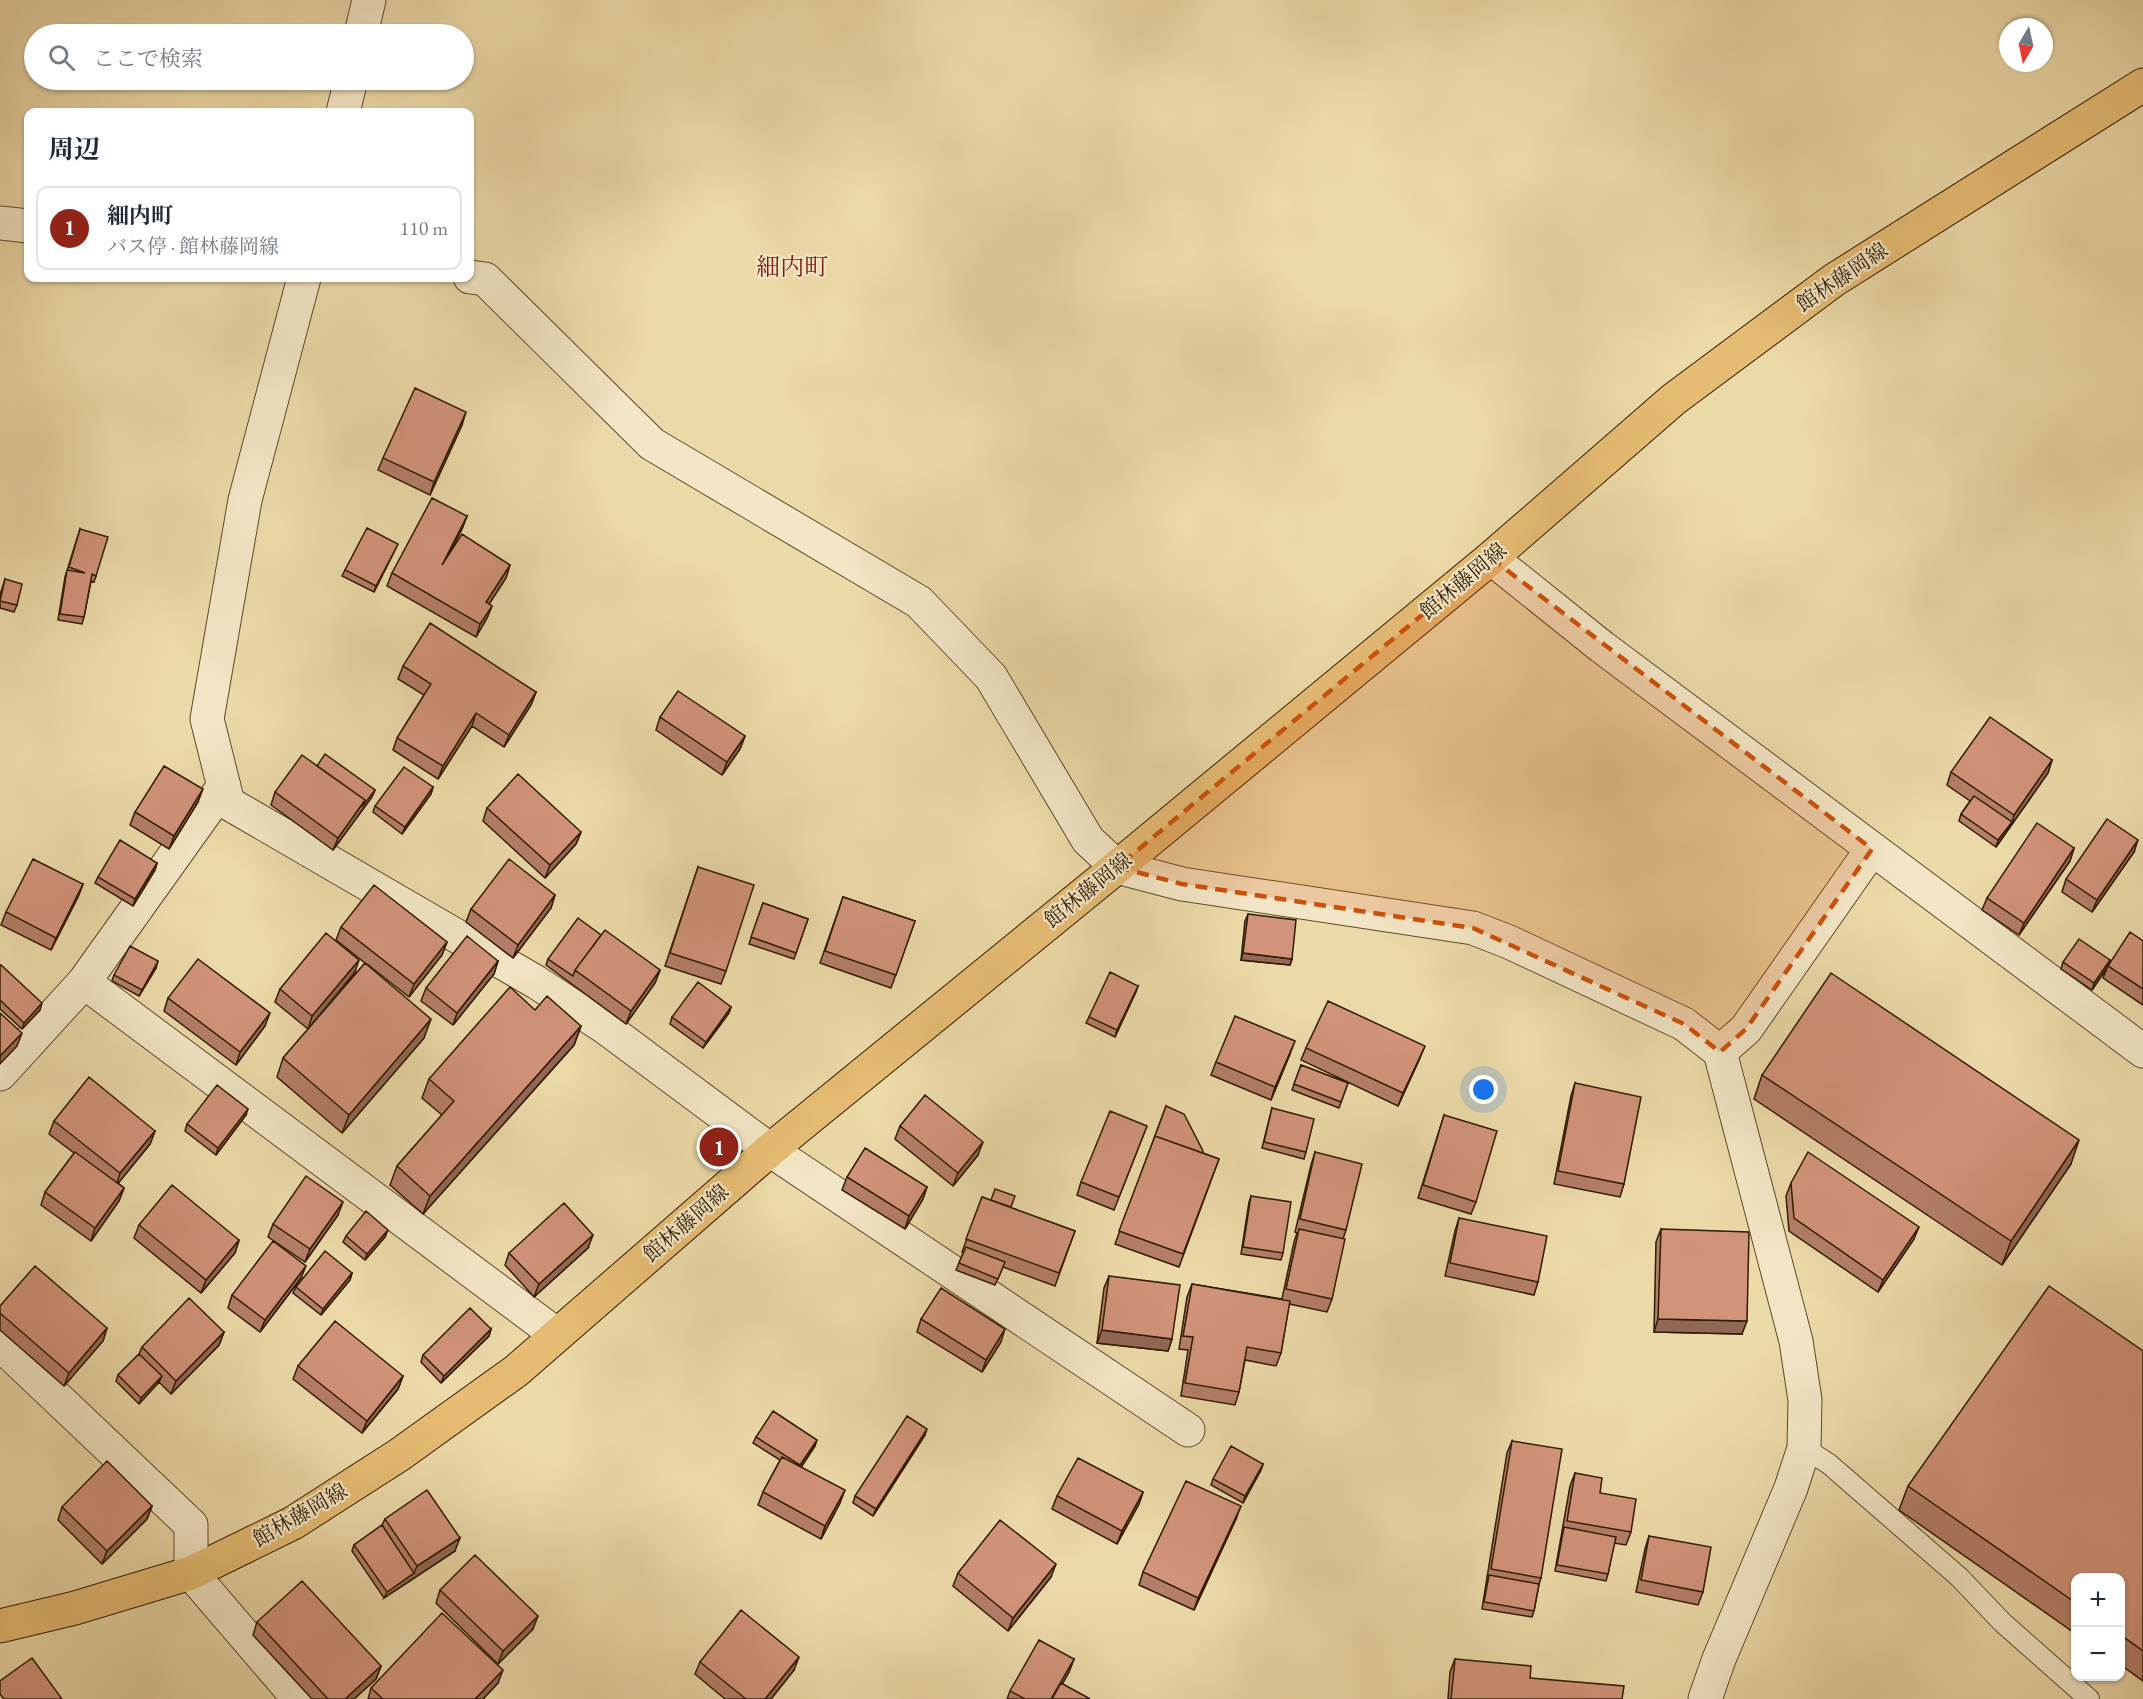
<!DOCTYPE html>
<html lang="ja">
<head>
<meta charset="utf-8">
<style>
	:root { --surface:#fff; --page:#f2f2f3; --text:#1f2937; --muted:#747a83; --line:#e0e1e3; --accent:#8f2418 }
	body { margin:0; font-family:"EB Garamond","Noto Serif JP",serif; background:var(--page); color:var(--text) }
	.controls { position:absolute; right:18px; bottom:18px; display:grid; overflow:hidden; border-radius:12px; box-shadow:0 2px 4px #0004 }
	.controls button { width:54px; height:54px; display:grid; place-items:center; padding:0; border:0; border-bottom:2px solid var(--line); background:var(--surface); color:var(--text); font:30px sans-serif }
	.compass { position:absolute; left:1999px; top:18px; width:54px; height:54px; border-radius:50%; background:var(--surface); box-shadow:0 2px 4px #0004; rotate:189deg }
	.you { position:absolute; left:1484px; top:1090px; width:21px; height:21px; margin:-15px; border:4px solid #fff; border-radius:50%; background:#1a73e8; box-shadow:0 0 0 9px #1a73e833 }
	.badge { display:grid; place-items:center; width:39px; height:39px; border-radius:50%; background:var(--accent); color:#fff; font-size:20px; font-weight:700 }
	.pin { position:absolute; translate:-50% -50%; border:3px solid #fff; box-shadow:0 2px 6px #0006 }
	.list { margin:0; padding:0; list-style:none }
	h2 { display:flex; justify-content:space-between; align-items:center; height:78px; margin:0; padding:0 24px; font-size:26px }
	h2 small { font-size:20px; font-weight:400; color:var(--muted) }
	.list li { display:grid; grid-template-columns:39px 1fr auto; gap:18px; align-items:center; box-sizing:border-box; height:84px; margin:0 12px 12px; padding:0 12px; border:2px solid var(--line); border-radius:12px }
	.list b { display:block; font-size:22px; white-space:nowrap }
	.list p { margin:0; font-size:20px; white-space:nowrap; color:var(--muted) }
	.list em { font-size:20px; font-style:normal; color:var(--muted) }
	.icon { flex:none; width:33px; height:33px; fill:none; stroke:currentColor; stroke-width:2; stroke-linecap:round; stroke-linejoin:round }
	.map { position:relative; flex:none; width:2143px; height:1699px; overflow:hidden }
	.search { position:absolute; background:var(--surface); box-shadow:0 2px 4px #0004; left:24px; top:24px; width:450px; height:66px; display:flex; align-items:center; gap:15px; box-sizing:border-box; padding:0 21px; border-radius:33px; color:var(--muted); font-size:22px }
	.panel { position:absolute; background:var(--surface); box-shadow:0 2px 4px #0004; left:24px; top:108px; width:450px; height:174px; border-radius:12px }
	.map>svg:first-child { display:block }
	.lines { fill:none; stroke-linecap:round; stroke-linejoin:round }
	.lane-casing { stroke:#5f4a2a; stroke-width:22 }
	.street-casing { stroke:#5f4a2a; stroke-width:35 }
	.primary-casing { stroke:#301b00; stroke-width:35 }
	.lane { stroke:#f3e6c6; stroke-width:20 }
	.street { stroke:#f3e6c6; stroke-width:33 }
	.primary { stroke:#e6bc74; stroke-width:33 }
	.wall { fill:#b47e68; stroke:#301b00; stroke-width:1.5 }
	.shaded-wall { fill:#926755; stroke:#301b00; stroke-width:1.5 }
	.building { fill:#d19379; stroke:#301b00; stroke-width:1.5 }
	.marked { fill:#cc500a; fill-opacity:0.2; stroke:#cc500a; stroke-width:4.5; stroke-dasharray:12 8; stroke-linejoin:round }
	.labels { text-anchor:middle; stroke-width:4.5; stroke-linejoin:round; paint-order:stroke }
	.street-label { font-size:21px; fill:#301b00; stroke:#f3e6c6 }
	.quarter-label { font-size:24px; fill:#7a1f14; stroke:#f3e6c6 }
</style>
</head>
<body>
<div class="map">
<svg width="2143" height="1699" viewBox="0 0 2143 1699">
	<rect width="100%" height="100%" fill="#ecd9a8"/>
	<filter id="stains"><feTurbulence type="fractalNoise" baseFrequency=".00333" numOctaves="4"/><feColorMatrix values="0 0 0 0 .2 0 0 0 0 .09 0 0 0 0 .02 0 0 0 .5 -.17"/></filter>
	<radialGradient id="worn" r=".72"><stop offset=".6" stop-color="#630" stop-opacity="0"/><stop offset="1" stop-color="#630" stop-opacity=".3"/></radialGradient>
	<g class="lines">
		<defs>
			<path id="lane" d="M1804 1448 1829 1464 1959 1577 2003 1623 2089 1699"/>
			<path id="street" d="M361 34 369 0
				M343 112 351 80
				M0 223 28 226
				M470 277 485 279 652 444 919 602 991 677 1088 840 1117 867 1182 884 1473 928 1509 942 1684 1024 1720 1052 1796 1341 1805 1400 1804 1448 1791 1488 1719 1659 1705 1699
				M304 278 245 500 207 719 228 803 536 982 606 1028 770 1150 1188 1430
				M1491 558 1602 647 2143 1051
				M84 982 557 1335
				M1720 1052 1746 1029 1872 849
				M0 1074 84 982 224 786
				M0 1344 191 1525V1573L299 1699"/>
			<path id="primary" d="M0 1626 75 1608 191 1573 293 1523 399 1455 516 1371 770 1150 1117 867 1491 558 1674 399 1834 280 2143 85"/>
		</defs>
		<!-- lane casing -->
		<use href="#lane" class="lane-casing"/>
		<!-- street casing -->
		<use href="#street" class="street-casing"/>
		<!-- primary casing -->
		<use href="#primary" class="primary-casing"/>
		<!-- lane -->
		<use href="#lane" class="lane"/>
		<!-- street -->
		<use href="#street" class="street"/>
		<!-- primary -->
		<use href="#primary" class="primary"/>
	</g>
	<!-- wall -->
	<path class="wall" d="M462 425 430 495 378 470 383 458Z
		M467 516 462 529 450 552 510 565 506 578 489 604 492 606 487 618 476 637 387 586 392 573Z
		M80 529 96 576 94 582 91 581 84 617 82 624 58 620 65 577Z
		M395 550 374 592 342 576 345 570Z
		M5 579 17 605 14 612 0 608V595Z
		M403 666 536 692 531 705 504 747 472 726 438 779 393 750 397 738 424 695 398 679Z
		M660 717 745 736 740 749 722 775 656 730Z
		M2052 760 2048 773 1996 847 1959 821 1961 814 1970 801 1947 785 1951 772Z
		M317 766 375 790 372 797 333 850 271 805 275 792Z
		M433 787 431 794 402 834 373 812 375 806Z
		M198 802 169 849 130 825 135 812Z
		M487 808 581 832 576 844 545 878 483 821Z
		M2074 848 2070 861 2019 935 1982 910 1987 898Z
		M2134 852 2092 912 2062 892 2066 879Z
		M157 863 155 870 133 906 95 883 98 877Z
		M698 867 726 971 721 984 665 966Z
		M83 884 78 897 51 950 1 925 6 912Z
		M555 895 551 908 513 958 466 922 471 909Z
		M843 897 915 921 891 988 820 963Z
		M763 903 808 919 794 959 749 944Z
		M1248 914 1292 959 1290 965 1241 960 1245 921Z
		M341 927 447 942 442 955 409 997 367 964 424 1038 342 1133 277 1077 283 1058 365 963 336 940Z
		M601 935 660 970 655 983 626 1024 546 965 548 959Z
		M2143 941V1005L2103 978 2107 968 2092 990 2061 969 2063 962 2110 960 2109 964Z
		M498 961 494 974 453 1025 421 1001 426 988Z
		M0 965 40 1010 22 1029 0 1009Z
		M156 968 139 996 112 981 114 975Z
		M355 972 308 1029 275 1002 280 989Z
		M1138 986 1115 1037 1086 1023 1089 1017Z
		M168 998 265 1026 236 1065 164 1011Z
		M731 1007 729 1013 703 1048 670 1024 672 1017Z
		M535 1010 581 1026 574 1045 423 1214 390 1185 397 1166 442 1115 422 1098 429 1079Z
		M1306 1048 1420 1058 1398 1106 1301 1060Z
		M1290 1054 1271 1100 1211 1075 1216 1062Z
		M1301 1065 1348 1083 1339 1108 1292 1090Z
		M1762 1075 2071 1164 2002 1265 1754 1099Z
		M1575 1083 1624 1184 1620 1197 1554 1184 1571 1096Z
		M1166 1106 1203 1153 1219 1159 1179 1267 1115 1244Z
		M1272 1108 1306 1152 1304 1159 1262 1148Z
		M246 1115 216 1155 185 1131 187 1124Z
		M1444 1115 1476 1202 1471 1214 1418 1198Z
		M54 1121 155 1131 150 1144 118 1183 124 1188 119 1201 91 1241 41 1205 45 1192 74 1153 49 1134Z
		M900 1126 978 1155 953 1186 895 1139Z
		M1147 1126 1114 1210 1077 1195 1081 1182Z
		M1315 1152 1346 1230 1343 1239 1332 1299 1327 1312 1289 1304 1281 1353 1276 1366 1245 1360 1239 1392 1235 1405 1181 1396 1188 1350 1179 1349 1187 1297 1192 1284 1282 1299 1294 1242 1297 1233 1295 1232 1311 1165Z
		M847 1177 927 1187 923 1199 905 1229 842 1190Z
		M1791 1183 1914 1239 1878 1292 1789 1231 1786 1196Z
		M1251 1196 1283 1253 1281 1260 1241 1254 1249 1202Z
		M982 1197 1075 1231 1055 1286 1003 1267 995 1285 956 1270 963 1253 962 1252Z
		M338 1215 305 1262 268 1237 273 1224Z
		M1459 1218 1538 1282 1534 1295 1445 1276 1455 1231Z
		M139 1225 239 1240 235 1253 201 1293 134 1238Z
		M1661 1229 1742 1334 1654 1332 1656 1242Z
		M346 1236 385 1237 365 1260 343 1242Z
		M588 1248 534 1297 505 1265 509 1253Z
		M352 1273 350 1280 321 1315 293 1293 296 1287Z
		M1109 1276 1172 1339 1168 1351 1097 1343 1104 1288Z
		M301 1278 260 1332 228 1308 232 1295Z
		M0 1306 107 1328 103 1341 64 1386 0 1330Z
		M921 1319 1001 1342 982 1372 917 1332Z
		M491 1329 489 1336 441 1383 421 1362 423 1355Z
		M224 1332 219 1345 171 1394 159 1382 139 1404 116 1381 118 1375 139 1354 142 1347Z
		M2143 1351V1681L2121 1665V1578H2076V1634L1899 1510 1908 1486Z
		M298 1366 403 1376 398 1389 362 1433 293 1379Z
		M925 1435 873 1516 853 1503 855 1496Z
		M756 1437 815 1446 801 1467 840 1503 821 1539 758 1505 763 1492 780 1460 753 1443Z
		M1512 1441 1541 1578 1539 1584 1534 1611 1532 1617 1482 1609 1507 1453Z
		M1263 1464 1261 1470 1243 1503 1211 1485 1213 1479Z
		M1575 1473 1600 1493 1631 1532 1626 1545 1614 1543 1608 1574 1606 1581 1555 1571 1570 1486Z
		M1143 1492 1139 1504 1117 1544 1052 1509 1057 1496Z
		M152 1506 147 1519 102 1564 58 1520 62 1507Z
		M385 1519 455 1551 384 1598 352 1551 354 1545 382 1525Z
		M1236 1519 1194 1610 1139 1585 1143 1572Z
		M1649 1536 1703 1592 1698 1605 1636 1592 1645 1549Z
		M958 1573 1051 1577 1008 1631 953 1586Z
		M440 1590 533 1629 498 1664 436 1603Z
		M257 1622 381 1666 376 1679 354 1699H312L253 1635Z
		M1074 1659 1069 1672 1062 1684 1090 1699H1007L1010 1691Z
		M1455 1659 1530 1678 1622 1699H1448L1450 1672Z
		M700 1662 794 1670 771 1699H725L695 1674Z
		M498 1683 483 1699H368L371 1688Z"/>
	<!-- shaded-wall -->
	<path class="shaded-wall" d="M466 412 462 425 430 495 434 482Z
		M467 516 462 529 437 577 442 565Z
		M398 544 374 592 376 586Z
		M510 565 506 578 482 615 486 602Z
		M492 606 487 618 476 637 480 624Z
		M536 692 531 705 504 747 509 735Z
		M476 713 472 726 438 779 443 766Z
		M745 736 740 749 722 775 727 762Z
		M2052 760 2048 773 1996 847 1998 840 2012 822 2014 815Z
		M433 787 431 794 402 834 405 827Z
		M203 789 198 802 169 849 174 836Z
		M375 790 372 797 333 850 338 838 365 800Z
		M581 832 576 844 545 878 550 865Z
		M2138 840 2134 852 2092 912 2097 900Z
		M2074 848 2070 861 2019 935 2024 923Z
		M157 863 155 870 133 906 135 899Z
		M83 884 78 897 51 950 56 938Z
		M555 895 551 908 513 958 518 945Z
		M447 942 442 955 409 997 414 984Z
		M1243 953 1292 959 1290 965 1241 960Z
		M359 960 355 972 308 1029 312 1016Z
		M2110 960 2108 966 2092 990 2094 983Z
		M158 961 156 968 139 996 142 990Z
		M498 961 494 974 453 1025 457 1013Z
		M660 970 655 983 626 1024 631 1011Z
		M1138 986 1136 992 1115 1037 1117 1030Z
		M42 1003 40 1010 22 1029 24 1023Z
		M731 1007 729 1013 703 1048 706 1042Z
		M270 1013 265 1026 236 1065 240 1052Z
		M431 1019 424 1038 342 1133 349 1115Z
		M581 1026 574 1045 423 1214 430 1196Z
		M22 1033 17 1046 0 1064V1056Z
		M1295 1041 1290 1054 1271 1100 1275 1087Z
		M1425 1046 1420 1058 1398 1106 1403 1093Z
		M248 1109 246 1115 216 1155 218 1148Z
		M155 1131 150 1144 116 1186 120 1173Z
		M2079 1140 2071 1164 2002 1265 2011 1241Z
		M983 1142 978 1155 953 1186 958 1173Z
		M927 1187 923 1199 905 1229 909 1216Z
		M124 1188 119 1201 91 1241 95 1228Z
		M343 1202 338 1215 305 1262 310 1249Z
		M1919 1227 1914 1239 1878 1292 1883 1280Z
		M388 1230 385 1237 365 1260 367 1254Z
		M593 1235 588 1248 534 1297 539 1284Z
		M239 1240 235 1253 201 1293 206 1280Z
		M306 1266 301 1278 260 1332 265 1320Z
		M352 1273 350 1280 321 1315 323 1309Z
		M1658 1319 1747 1321 1742 1334 1654 1332Z
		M107 1328 103 1341 64 1386 69 1373Z
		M491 1329 489 1336 441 1383 444 1376Z
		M1005 1329 1001 1342 982 1372 986 1360Z
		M1102 1330 1172 1339 1168 1351 1097 1343Z
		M224 1332 219 1345 171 1394 176 1381Z
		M162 1376 159 1382 139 1404 141 1398Z
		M403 1376 398 1389 362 1433 367 1421Z
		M927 1429 925 1435 873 1516 876 1509Z
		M817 1440 815 1446 798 1472 800 1465Z
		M1263 1464 1261 1470 1243 1503 1245 1496Z
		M845 1490 840 1503 821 1539 825 1526Z
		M1143 1492 1139 1504 1117 1544 1122 1531Z
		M152 1506 147 1519 102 1564 107 1551Z
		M1241 1506 1236 1519 1194 1610 1198 1598Z
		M460 1538 455 1551 384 1598 387 1592 414 1573 417 1566Z
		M1056 1564 1051 1577 1008 1631 1013 1618Z
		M538 1616 533 1629 498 1664 503 1651Z
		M799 1657 794 1670 771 1699H765Z
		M1074 1659 1069 1672 1054 1699H1051Z
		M381 1666 376 1679 354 1699H345Z
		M503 1670 498 1683 483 1699H475Z"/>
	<!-- building -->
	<path class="building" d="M415 388 466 412 434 482 383 458Z
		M432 498 467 516 442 565 462 534 510 565 486 602 492 606 480 624 392 573Z
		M367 528 398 544 376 586 345 570Z
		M80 529 108 537 96 576 92 574 84 617 60 614 67 570 85 573 69 567Z
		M5 579 22 584 17 605 0 601Z
		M430 623 536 692 509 735 476 713 443 766 397 738 431 684 403 666Z
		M678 691 745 736 727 762 660 717Z
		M1990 717 2052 760 2014 815 1951 772Z
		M325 754 375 790 362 807 365 800 317 766Z
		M302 755 365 800 338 838 275 792Z
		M164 766 203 789 174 836 135 812Z
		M404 767 433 787 405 827 375 806Z
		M518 774 581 832 550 865 487 808Z
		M1974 796 2012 822 1998 840 1961 814Z
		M2107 819 2138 840 2097 900 2066 879Z
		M2037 823 2074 848 2024 923 1987 898Z
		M120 840 157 863 135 899 98 877Z
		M33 859 83 884 56 938 6 912Z
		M509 859 555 895 518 945 471 909Z
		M698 867 754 885 726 971 670 953Z
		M374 885 447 942 414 984 341 927Z
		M843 897 915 921 896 975 825 951Z
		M763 903 808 919 796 953 751 937Z
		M1248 914 1296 920 1292 959 1243 953Z
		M578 918 601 935 575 970 573 976 548 959Z
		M605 930 660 970 631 1011 575 970Z
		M2130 932 2143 941V989L2108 966Z
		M326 933 359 960 312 1016 280 989Z
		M467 936 498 961 457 1013 426 988Z
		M2079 939 2110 960 2094 983 2063 962Z
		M130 946 158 961 142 990 114 975Z
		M198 959 270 1013 240 1052 168 998Z
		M365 963 431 1019 349 1115 283 1058Z
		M0 965H1L42 1003 24 1023 0 1000Z
		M1110 972 1138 986 1117 1030 1089 1017Z
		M1831 973 2079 1140 2011 1241 1762 1075Z
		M698 982 731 1007 706 1042 672 1017Z
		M510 987 535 1010 547 996 581 1026 430 1196 397 1166 454 1101 429 1079Z
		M1328 1001 1425 1046 1403 1093 1306 1048Z
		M0 1013 22 1033 0 1056Z
		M1235 1016 1295 1041 1275 1087 1216 1062Z
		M1301 1065 1348 1083 1341 1102 1294 1084Z
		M89 1077 155 1131 120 1173 54 1121Z
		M1575 1083 1641 1097 1624 1184 1558 1171Z
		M217 1085 248 1109 218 1148 187 1124Z
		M925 1095 983 1142 958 1173 900 1126Z
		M1166 1106 1184 1114 1203 1151V1153L1155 1136Z
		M1272 1108 1314 1119 1306 1152 1264 1142Z
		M1110 1111 1147 1126 1119 1197 1081 1182Z
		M1444 1115 1497 1131 1476 1202 1423 1185Z
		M1155 1136 1219 1159 1183 1254 1119 1231Z
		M865 1148 927 1187 909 1216 847 1177Z
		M75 1152 124 1188 95 1228 45 1192Z
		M1315 1152 1362 1164 1346 1230 1300 1219Z
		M1808 1152 1919 1227 1883 1280 1794 1218 1791 1183Z
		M306 1176 343 1202 310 1249 273 1224Z
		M172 1185 239 1240 206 1280 139 1225Z
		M995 1189 1015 1196 1011 1207 991 1200Z
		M1251 1196 1291 1202 1283 1253 1243 1247Z
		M982 1197 1075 1231 1059 1273 966 1239Z
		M564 1203 593 1235 539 1284 509 1253Z
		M366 1211 388 1230 367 1254 346 1236Z
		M1459 1218 1547 1236 1538 1282 1450 1263Z
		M1299 1229 1345 1239 1332 1299 1286 1289Z
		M1661 1229 1749 1232 1747 1321 1658 1319Z
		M273 1241 306 1266 265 1320 232 1295Z
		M966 1247 1005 1262 998 1279 959 1263Z
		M325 1251 352 1273 323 1309 296 1287Z
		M35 1266 107 1328 69 1373 0 1313V1306Z
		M1109 1276 1180 1285 1172 1339 1102 1330Z
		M1192 1284 1290 1301 1281 1353 1247 1347 1239 1392 1185 1383 1193 1337 1183 1336Z
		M2049 1286 2143 1351V1651L2121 1635V1578H2076V1603L1908 1486Z
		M941 1288 1005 1329 986 1360 921 1319Z
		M189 1298 224 1332 176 1381 142 1347Z
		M470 1308 491 1329 444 1376 423 1355Z
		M335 1321 403 1376 367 1421 298 1366Z
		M139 1354 162 1376 141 1398 118 1375Z
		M773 1411 817 1440 800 1465 756 1437Z
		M907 1416 927 1429 876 1509 855 1496Z
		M1512 1441 1562 1449 1541 1578 1491 1569Z
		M1231 1446 1263 1464 1245 1496 1213 1479Z
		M782 1457 845 1490 825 1526 763 1492Z
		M1078 1458 1143 1492 1122 1531 1057 1496Z
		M107 1461 152 1506 107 1551 62 1507Z
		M1575 1473 1602 1478 1600 1493 1636 1499 1631 1532 1567 1521Z
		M1186 1481 1241 1506 1198 1598 1143 1572Z
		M427 1490 460 1538 417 1566 385 1519Z
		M1000 1520 1056 1564 1013 1618 958 1573Z
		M382 1525 414 1573 387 1592 354 1545Z
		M1564 1527 1616 1537 1608 1574 1557 1565Z
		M1649 1536 1711 1547 1703 1592 1641 1580Z
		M475 1555 538 1616 503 1651 440 1590Z
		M1489 1575 1539 1584 1534 1611 1484 1602Z
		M302 1581 381 1666 345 1699H328L257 1622Z
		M741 1610 799 1657 765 1699H746L700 1662Z
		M442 1613 503 1670 475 1699H383L371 1688Z
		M1039 1640 1074 1659 1051 1699H1025L1010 1691Z
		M32 1658 62 1699H4L0 1694V1681Z
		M1455 1659 1531 1666 1530 1678 1624 1686 1622 1699H1451Z
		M1061 1683 1090 1699H1052Z"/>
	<!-- marked area -->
	<path class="marked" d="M1491 558 1872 849 1746 1029 1720 1052 1684 1024 1473 928 1182 884 1117 867Z"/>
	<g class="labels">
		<!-- street labels -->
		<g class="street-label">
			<text transform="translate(1842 277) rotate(-34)" y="7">館林藤岡線</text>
			<text transform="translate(1463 581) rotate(-40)" y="7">館林藤岡線</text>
			<text transform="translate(1088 890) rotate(-39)" y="7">館林藤岡線</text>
			<text transform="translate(686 1223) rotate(-41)" y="7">館林藤岡線</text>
			<text transform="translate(300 1515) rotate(-30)" y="7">館林藤岡線</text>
		</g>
		<!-- quarter labels -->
		<g class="quarter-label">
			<text x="792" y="275">細内町</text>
		</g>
	</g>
	<rect width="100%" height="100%" filter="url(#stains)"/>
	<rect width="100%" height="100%" fill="url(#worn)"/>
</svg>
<div class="controls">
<button>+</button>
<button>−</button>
</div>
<svg class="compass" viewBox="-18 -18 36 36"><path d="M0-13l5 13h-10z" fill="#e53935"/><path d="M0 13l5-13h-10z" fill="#747a83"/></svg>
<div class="you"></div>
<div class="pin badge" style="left:719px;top:1147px">1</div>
<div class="search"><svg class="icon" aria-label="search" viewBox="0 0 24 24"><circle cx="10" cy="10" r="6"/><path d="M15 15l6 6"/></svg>ここで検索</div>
<section class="panel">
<h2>周辺<small></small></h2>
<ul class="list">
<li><span class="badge">1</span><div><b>細内町</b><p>バス停 · 館林藤岡線</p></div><em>110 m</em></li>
</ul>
</section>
</div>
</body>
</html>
